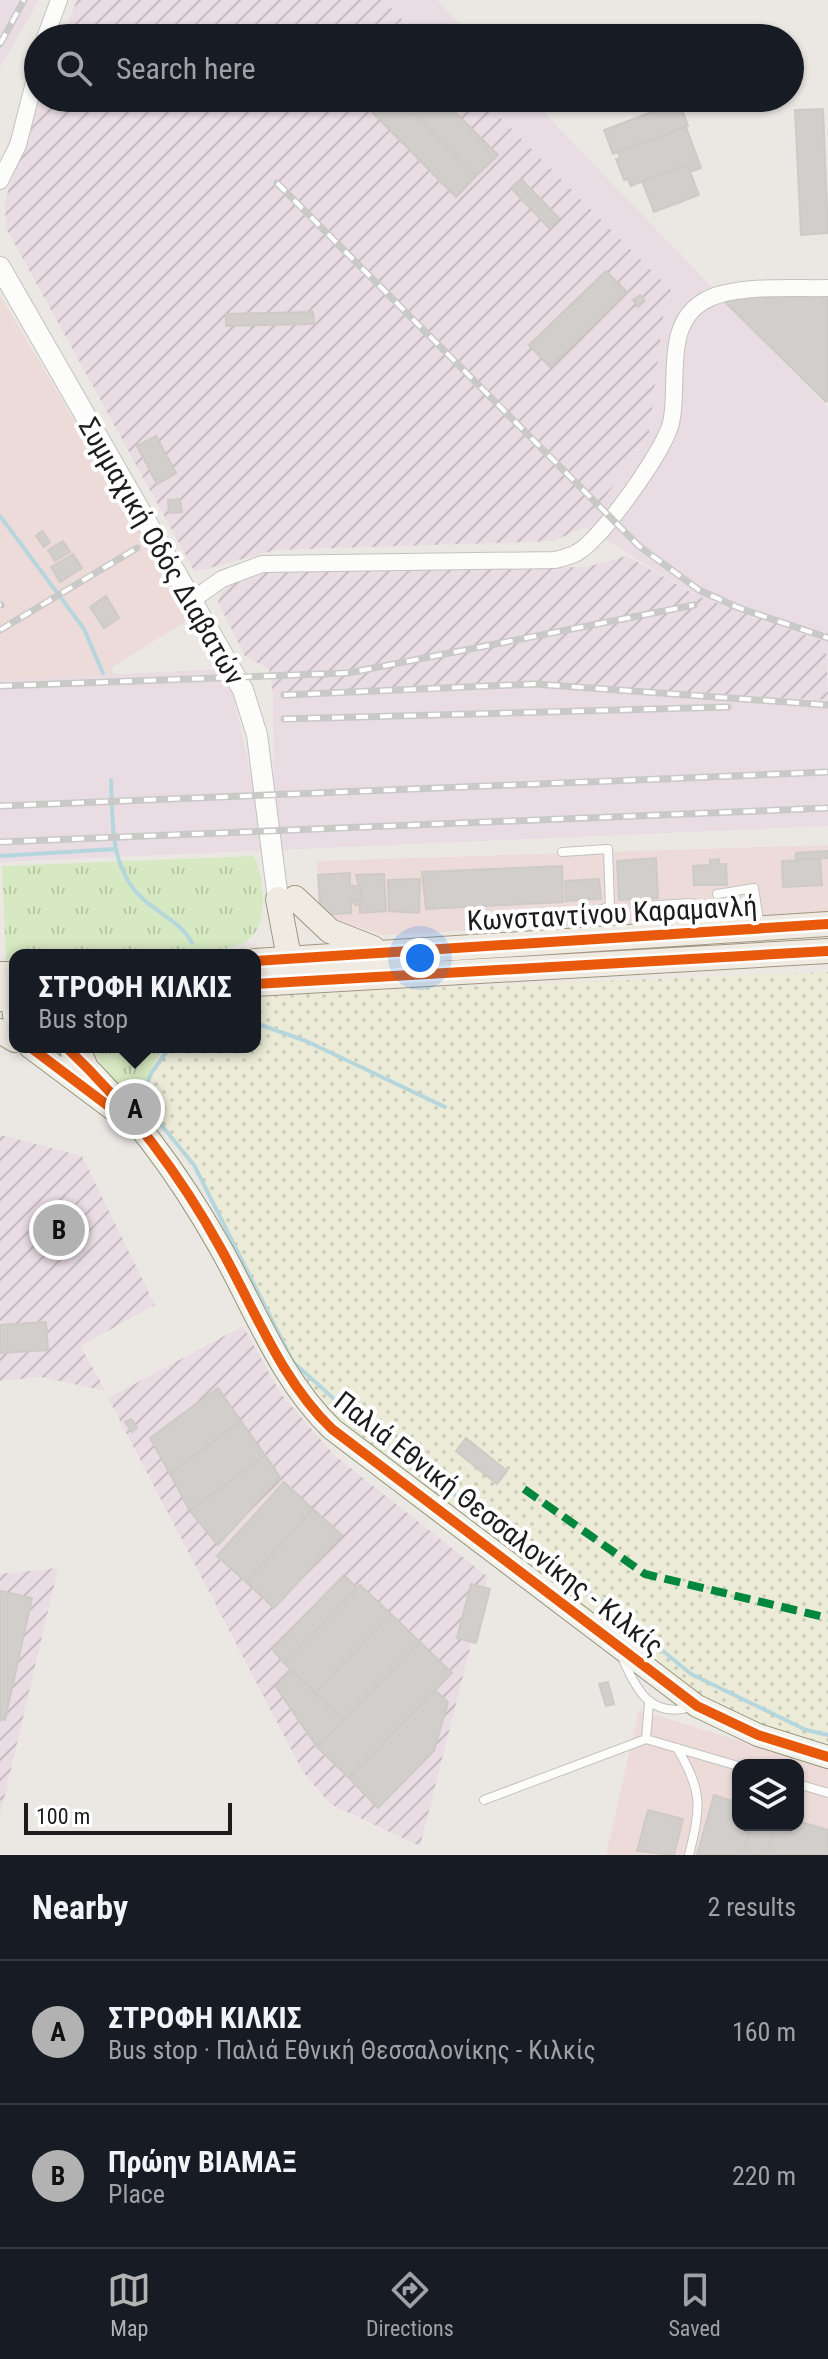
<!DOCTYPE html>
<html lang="en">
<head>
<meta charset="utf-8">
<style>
	:root { --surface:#171b24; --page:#20242c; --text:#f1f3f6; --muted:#9ea1a6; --line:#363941; --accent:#b2b2b3 }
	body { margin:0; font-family:"Roboto Condensed",sans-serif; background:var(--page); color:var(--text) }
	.controls { position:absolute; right:24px; bottom:24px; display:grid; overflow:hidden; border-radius:16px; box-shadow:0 2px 6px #0004 }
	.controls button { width:72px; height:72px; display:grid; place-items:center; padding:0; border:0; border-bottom:2px solid var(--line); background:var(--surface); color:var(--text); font:40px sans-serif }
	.scale { position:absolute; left:24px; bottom:20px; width:208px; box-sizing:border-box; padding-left:8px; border:4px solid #1c1c1c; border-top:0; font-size:22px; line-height:28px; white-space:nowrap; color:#1c1c1c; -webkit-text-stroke:6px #fff; paint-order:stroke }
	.you { position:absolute; left:420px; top:958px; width:28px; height:28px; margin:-20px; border:6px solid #fff; border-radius:50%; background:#1a73e8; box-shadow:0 0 0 12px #1a73e833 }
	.badge { display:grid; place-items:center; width:52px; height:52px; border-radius:50%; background:var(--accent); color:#111; font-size:26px; font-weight:700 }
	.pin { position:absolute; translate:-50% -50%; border:4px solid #fff; box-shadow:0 2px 8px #0006 }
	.popup { position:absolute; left:9px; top:949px; width:252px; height:104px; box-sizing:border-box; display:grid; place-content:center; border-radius:16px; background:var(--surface); filter:drop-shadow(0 2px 6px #0005); font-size:26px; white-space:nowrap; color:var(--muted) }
	.popup b { font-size:30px; color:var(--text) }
	.popup::after { content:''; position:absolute; left:50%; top:100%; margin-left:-16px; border:16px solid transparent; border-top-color:var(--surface) }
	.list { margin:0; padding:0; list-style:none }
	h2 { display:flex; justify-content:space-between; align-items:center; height:104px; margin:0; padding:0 32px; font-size:34px }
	h2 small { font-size:26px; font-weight:400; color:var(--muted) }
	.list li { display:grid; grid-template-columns:52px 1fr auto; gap:24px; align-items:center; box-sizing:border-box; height:144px; padding:0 32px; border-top:2px solid var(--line) }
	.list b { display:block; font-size:30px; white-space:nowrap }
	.list p { margin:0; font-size:26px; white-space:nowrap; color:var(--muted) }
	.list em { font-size:26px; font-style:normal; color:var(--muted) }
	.icon { flex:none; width:44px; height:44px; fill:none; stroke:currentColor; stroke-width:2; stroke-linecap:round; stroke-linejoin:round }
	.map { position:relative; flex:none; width:828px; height:1855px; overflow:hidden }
	.search { position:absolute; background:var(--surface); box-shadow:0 2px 6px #0004; left:24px; right:24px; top:24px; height:88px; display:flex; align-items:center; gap:20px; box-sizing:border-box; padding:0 28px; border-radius:44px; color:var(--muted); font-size:30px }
	.sheet { height:392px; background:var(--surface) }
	nav { display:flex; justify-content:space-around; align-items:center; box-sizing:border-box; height:112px; border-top:2px solid var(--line); background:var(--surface); font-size:22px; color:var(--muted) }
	nav a { display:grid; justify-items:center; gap:4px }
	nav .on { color:var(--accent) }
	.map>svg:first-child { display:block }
	.commercial { fill:#eddbd9; fill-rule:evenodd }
	.industrial { fill:url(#industrial-furrows) }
	.railway { fill:#e9dce3 }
	.farmland { fill:url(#farmland-dots) }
	.grass { fill:url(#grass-tufts) }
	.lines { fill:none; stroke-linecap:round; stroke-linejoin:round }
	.stream { stroke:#b6d6de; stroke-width:4 }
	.building { fill:#d1cecb; stroke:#cecac6; stroke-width:2 }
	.service-casing { stroke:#c3c2c0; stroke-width:10 }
	.minor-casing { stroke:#c3c2c0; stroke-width:18 }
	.tertiary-casing { stroke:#c3c2c0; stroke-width:22 }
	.secondary-casing { stroke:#92937c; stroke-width:24 }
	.primary-casing { stroke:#a19681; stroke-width:26 }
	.service { stroke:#fcfcfb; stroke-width:8 }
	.minor { stroke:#fcfcfb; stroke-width:16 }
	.tertiary { stroke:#fcfcfb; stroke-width:20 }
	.secondary { stroke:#f2f2e9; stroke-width:22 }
	.primary { stroke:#f0ebe2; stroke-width:24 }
	.rail-casing { stroke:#c9c9c8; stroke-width:7 }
	.rail { stroke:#fff; stroke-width:4; stroke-dasharray:12; stroke-linecap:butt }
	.quiet { stroke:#00873e; stroke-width:8; stroke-dasharray:16 8; stroke-linecap:butt }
	.cycleway-casing { stroke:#fff; stroke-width:15 }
	.cycleway { stroke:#e8590c; stroke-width:10 }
	.labels { text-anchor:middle; stroke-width:8; stroke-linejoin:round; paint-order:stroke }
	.street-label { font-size:28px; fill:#1c1c1c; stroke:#fff }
</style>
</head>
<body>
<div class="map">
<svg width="828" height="1855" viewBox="0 0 828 1855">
	<defs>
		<pattern id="industrial-furrows" width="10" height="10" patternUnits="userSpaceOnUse" patternTransform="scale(2)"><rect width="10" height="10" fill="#e9dce3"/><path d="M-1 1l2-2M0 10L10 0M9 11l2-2" fill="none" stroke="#c7bcc2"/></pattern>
		<pattern id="farmland-dots" width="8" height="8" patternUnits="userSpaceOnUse" patternTransform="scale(2)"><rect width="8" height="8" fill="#ebebd7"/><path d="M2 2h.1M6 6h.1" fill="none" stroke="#c9c9b8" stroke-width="1.8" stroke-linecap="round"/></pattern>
		<pattern id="grass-tufts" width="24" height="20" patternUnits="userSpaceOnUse" patternTransform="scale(2)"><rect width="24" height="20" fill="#d7e9c2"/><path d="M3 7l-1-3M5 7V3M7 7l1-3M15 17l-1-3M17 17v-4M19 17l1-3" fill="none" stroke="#b8c7a6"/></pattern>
	</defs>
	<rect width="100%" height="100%" fill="#ebe8e4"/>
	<!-- commercial -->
	<path class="commercial" d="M0 295 191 618 114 666 112 669 116 676 0 680Z
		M828 845V913L383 935 318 914 317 861Z
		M639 1710 828 1768V1855H606ZM738 1765H798V1825H738Z"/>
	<!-- industrial -->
	<path class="industrial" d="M77 0H383L421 38H62Z
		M41 98H481L677 296 664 311 649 433 585 527 553 541 275 550 195 572 6 228 5 200Z
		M627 556 697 596 826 642 828 700 536 687 273 693 269 669 245 656 218 602 221 593 237 580 256 572 587 567Z
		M0 1135 82 1156 155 1305 80 1346 106 1391 41 1377 0 1381Z
		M243 1326 281 1394 334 1455 488 1577 420 1846 330 1804 303 1772 108 1398Z
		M58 1568 0 1816V1574Z"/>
	<!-- railway -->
	<path class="railway" d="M0 0H39L0 67Z
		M383 0H437L473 38H421Z
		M481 98H530L828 408V672L826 642 697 596 585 527 649 433 664 310 677 296Z
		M227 669 254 787 274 786 273 693 536 687 828 700V826L0 862V680Z"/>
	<!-- farmland -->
	<path class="farmland" d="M828 972V1747L773 1731 706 1701 335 1420 292 1359 199 1176 137 1100 162 1047H255V995Z"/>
	<!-- grass -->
	<path class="grass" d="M254 856C265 879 271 932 241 944 223 952 200 950 181 951 125 954 70 955 15 955V959L6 960 2 866Z
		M90 1047H162L137 1100 109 1075Z"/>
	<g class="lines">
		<!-- stream -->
		<path class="stream" d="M0 516 84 629 103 673
			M111 780C113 821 109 867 142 898 159 914 181 922 192 943
			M0 856 115 849
			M255 1023 306 1041 445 1107
			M170 1047 152 1072 140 1099 194 1165 293 1362 383 1443 602 1601 691 1674 806 1730 828 1735"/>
	</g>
	<!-- building -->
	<path class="building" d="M113 98H138V101L113 100Z
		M364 98H399L476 176 456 197 361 101Z
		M399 98H441L498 155 476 176Z
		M657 98H670L672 104 679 101 688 126 613 154 604 130 652 112 648 101Z
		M823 109 828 233 801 235 795 110Z
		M686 127 701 168 690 172 687 164 631 186 628 179 624 180 616 159 620 158 618 152Z
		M687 164 699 195 654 212 642 181Z
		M521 179 559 218 549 228 511 188Z
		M606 271 627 292 550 367 529 345Z
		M828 291V400L826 402 721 298Z
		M640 295 645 301 638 307 633 300Z
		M313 312 314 324 226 326V314Z
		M156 436 176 473 157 484 137 446Z
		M180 499 182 512 169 513 168 500Z
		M42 531 50 542 44 547 36 536Z
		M63 541 70 552 55 561 48 550Z
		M73 554 82 568 60 582 51 567Z
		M106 596 119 618 104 628 90 607Z
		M828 851V858L810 859V852Z
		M810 852V859L796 860V853Z
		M656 858 658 898 619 900 617 861Z
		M719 859V864H726L727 885H694L693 866 710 865V860Z
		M820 859 822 885 783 887 782 861Z
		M562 866 563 902 426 909 422 872Z
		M350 873V886H361L362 899 351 903V913L321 915 318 875Z
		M384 874 386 911 360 913V905H355L354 900 362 899 356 875Z
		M420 879 419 913 389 911 388 880Z
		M599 879 601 899 566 901 565 881Z
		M46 1322 48 1350 0 1353V1325Z
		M218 1388 241 1421 170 1474 150 1438Z
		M131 1419 137 1428 132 1432 125 1422Z
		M241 1421 265 1455 190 1511 170 1474Z
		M466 1438 507 1471 497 1484 456 1451Z
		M265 1455 280 1477 218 1545 190 1511Z
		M284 1482 313 1509 246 1582 217 1556Z
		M313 1509 342 1535 274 1608 246 1582Z
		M344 1575 357 1588 284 1663 272 1649Z
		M471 1584 490 1589 476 1643 457 1638Z
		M360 1585 391 1614 315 1693 284 1663Z
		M0 1591 32 1598 5 1720 0 1719Z
		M391 1614 420 1642 344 1720 315 1693Z
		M420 1642 452 1673 349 1778 317 1747Z
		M291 1669 344 1720 317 1747 276 1687Z
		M608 1682 614 1704 606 1706 599 1684Z
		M435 1690 448 1702 434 1751 378 1808 349 1778Z
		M714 1795 738 1803V1825H751L743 1855H697Z
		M648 1810 683 1819 674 1855 637 1851Z
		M798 1821 828 1830V1855H767L775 1825H798Z
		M751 1825H775L767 1855H743Z"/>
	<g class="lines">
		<defs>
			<path id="service" d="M562 852 608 849 610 906 586 915V937
				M717 894 754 888 760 927
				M643 933 641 906 691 903 692 931
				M622 1657C636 1690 651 1719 691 1707
				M646 1739 738 1766
				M677 1748C703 1792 701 1806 689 1855
				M798 1784 828 1793
				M484 1800 646 1739 649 1703"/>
			<path id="minor" d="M45 38 59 0
				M0 181 18 145 38 67
				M191 601 222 579 262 564 555 560C563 558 572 556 578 552 603 537 664 451 671 423 680 383 662 323 706 300 735 284 795 289 828 288"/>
			<path id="tertiary" d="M0 267 243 690 257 735 278 899"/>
			<path id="secondary" d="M9 983 15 1021
				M30 1047 118 1113
				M72 1053C132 1110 180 1176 220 1247 255 1309 280 1379 332 1429L697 1706 758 1735 828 1757"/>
			<path id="primary" d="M295 898 330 931 373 948
				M278 899 287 947 296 970
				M255 961 828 924
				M0 974H15
				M255 984 828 951
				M0 999 15 998
				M0 1031 15 1040
				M77 1047 85 1065"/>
		</defs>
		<!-- service casing -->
		<use href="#service" class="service-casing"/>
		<!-- minor casing -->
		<use href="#minor" class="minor-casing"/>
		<!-- tertiary casing -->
		<use href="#tertiary" class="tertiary-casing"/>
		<!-- secondary casing -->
		<use href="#secondary" class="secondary-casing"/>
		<!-- primary casing -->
		<use href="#primary" class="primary-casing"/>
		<!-- service -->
		<use href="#service" class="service"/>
		<!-- minor -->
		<use href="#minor" class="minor"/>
		<!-- tertiary -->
		<use href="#tertiary" class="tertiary"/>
		<!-- secondary -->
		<use href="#secondary" class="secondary"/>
		<!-- primary -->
		<use href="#primary" class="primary"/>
		<defs>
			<path id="rail" d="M0 44 24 0
				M277 183 639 546 699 590 739 608 828 638
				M0 605H1
				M0 630 137 548
				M0 686 348 673 694 605
				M284 695 535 684 828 705
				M284 719 728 707
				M0 806 828 772
				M0 842 828 808"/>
		</defs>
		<!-- rail casing -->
		<use href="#rail" class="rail-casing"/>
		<!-- rail -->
		<use href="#rail" class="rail"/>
		<!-- quiet -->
		<path class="quiet" d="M524 1489 645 1574 828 1618"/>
		<defs>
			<path id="cycleway" d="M255 961 828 924
				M255 984 828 951
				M30 1047 119 1114
				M66 1047C128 1106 180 1174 221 1249 255 1310 281 1380 332 1429L697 1706 758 1735 828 1757"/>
		</defs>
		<!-- cycleway casing -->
		<use href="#cycleway" class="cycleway-casing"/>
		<!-- cycleway -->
		<use href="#cycleway" class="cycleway"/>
	</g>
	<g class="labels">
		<!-- street labels -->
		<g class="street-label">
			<text transform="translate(162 551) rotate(60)" y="10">Συμμαχική Οδός Διαβατών</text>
			<text transform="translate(612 913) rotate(-3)" y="10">Κωνσταντίνου Καραμανλή</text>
			<text transform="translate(499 1523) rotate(38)" y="10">Παλιά Εθνική Θεσσαλονίκης - Κιλκίς</text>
		</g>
	</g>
</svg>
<div class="controls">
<button><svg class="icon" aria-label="layers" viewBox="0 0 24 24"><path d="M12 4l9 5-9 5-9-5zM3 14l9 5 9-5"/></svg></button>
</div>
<div class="scale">100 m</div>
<div class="you"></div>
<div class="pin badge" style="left:135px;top:1109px">A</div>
<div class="popup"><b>ΣΤΡΟΦΗ ΚΙΛΚΙΣ</b>Bus stop</div>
<div class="pin badge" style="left:59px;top:1230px">B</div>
<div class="search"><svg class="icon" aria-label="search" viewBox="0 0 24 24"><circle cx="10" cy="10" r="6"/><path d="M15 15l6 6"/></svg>Search here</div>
</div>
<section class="sheet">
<h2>Nearby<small>2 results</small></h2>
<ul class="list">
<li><span class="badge">A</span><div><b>ΣΤΡΟΦΗ ΚΙΛΚΙΣ</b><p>Bus stop · Παλιά Εθνική Θεσσαλονίκης - Κιλκίς</p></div><em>160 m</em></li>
<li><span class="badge">B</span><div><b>Πρώην ΒΙΑΜΑΞ</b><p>Place</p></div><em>220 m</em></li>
</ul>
</section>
<nav>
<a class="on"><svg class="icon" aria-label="map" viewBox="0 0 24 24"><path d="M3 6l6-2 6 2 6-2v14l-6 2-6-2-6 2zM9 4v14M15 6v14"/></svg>Map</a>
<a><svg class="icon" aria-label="directions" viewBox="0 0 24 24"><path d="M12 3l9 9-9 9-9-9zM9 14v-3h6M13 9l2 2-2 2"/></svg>Directions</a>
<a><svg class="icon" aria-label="saved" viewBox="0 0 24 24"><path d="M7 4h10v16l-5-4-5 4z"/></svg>Saved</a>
</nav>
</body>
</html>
